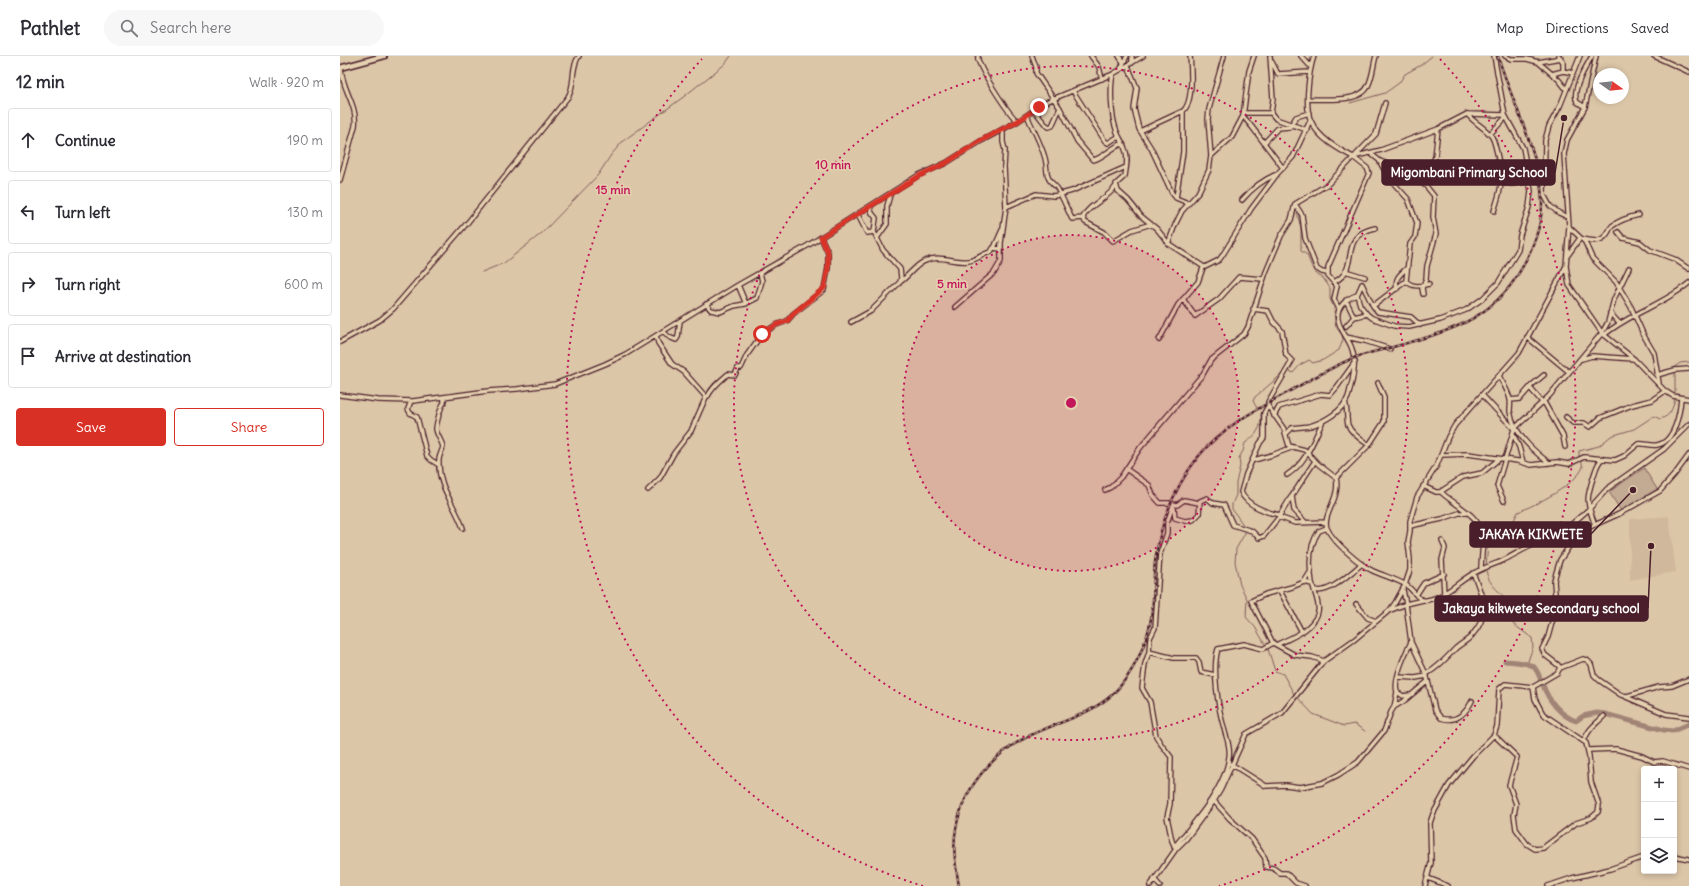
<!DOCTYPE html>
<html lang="en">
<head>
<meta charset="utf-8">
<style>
	:root { --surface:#fff; --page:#f7f7f7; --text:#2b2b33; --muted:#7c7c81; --line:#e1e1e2; --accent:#d93025 }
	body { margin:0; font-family:Delius,sans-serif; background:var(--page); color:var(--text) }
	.controls { position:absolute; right:12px; bottom:12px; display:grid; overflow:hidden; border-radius:4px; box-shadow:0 2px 6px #0003 }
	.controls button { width:36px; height:36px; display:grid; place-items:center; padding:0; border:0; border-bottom:1px solid var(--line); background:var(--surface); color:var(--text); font:20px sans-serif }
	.compass { position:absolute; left:1253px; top:12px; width:36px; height:36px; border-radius:50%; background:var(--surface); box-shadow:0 2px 6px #0003; rotate:105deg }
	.stop { position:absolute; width:12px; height:12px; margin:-9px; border:3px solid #d93025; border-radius:50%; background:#fff }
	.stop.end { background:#d93025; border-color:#fff; box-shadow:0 1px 4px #0008 }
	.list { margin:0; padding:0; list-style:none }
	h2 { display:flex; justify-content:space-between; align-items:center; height:52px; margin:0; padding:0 16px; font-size:17px }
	h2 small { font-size:13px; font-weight:400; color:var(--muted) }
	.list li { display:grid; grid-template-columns:26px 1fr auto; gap:12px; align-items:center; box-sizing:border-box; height:64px; margin:0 8px 8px; padding:0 8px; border:1px solid var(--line); border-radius:4px }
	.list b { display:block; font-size:15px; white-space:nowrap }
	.list em { font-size:13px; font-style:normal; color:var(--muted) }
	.actions { display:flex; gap:8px; padding:12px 16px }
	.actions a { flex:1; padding:9px 0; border:1px solid var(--accent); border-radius:4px; text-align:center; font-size:14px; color:var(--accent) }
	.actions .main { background:var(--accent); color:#fff }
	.icon { flex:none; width:22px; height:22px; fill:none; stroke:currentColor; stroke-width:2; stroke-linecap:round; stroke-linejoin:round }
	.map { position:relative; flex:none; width:1349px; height:830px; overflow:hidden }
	header { display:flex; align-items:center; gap:24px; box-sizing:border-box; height:56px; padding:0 20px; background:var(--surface); border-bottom:1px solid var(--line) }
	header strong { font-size:19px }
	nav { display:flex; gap:22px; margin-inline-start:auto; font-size:14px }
	.search { width:280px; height:36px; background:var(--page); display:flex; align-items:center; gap:10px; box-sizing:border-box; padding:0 14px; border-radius:22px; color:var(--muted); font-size:15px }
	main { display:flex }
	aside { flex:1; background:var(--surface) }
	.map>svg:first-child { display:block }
	.built { fill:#d0b89d }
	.green { fill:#c3aa93; stroke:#86645f }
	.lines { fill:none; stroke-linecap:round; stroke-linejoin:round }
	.stream { stroke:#7e5c58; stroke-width:1 }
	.river { stroke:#a18476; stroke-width:5 }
	.minor-casing { stroke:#4a1f2b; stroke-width:6 }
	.major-casing { stroke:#4a1f2b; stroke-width:8 }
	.minor { stroke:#e5d1b0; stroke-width:3.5 }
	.major { stroke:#e5d1b0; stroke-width:4.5 }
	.rail-casing { stroke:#4a1f2b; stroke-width:2.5 }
	.rail { stroke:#e5d1b0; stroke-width:1; stroke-dasharray:3; stroke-linecap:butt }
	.route { stroke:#d93025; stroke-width:5 }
	.ring { fill:none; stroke:#c2185b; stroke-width:2; stroke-dasharray:2 4 }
	.centre { fill:#c2185b; stroke:#e5d1b0; stroke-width:2 }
	.ring-label { font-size:12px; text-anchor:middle; font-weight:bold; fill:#c2185b; stroke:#e5d1b0; stroke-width:3; stroke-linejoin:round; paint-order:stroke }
	.leader { fill:none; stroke:#4a1f2b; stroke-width:1.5 }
	.callout-dot { fill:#4a1f2b; stroke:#e5d1b0; stroke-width:1.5 }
	.callout { fill:#4a1f2b; stroke:#4a1f2b; stroke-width:1.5 }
	.callout-label { font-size:13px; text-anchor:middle; font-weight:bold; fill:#fff }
</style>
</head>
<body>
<header>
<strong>Pathlet</strong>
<div class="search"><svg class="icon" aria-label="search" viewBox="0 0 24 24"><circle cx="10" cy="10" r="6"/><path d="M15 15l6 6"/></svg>Search here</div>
<nav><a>Map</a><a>Directions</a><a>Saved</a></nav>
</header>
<main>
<aside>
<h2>12 min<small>Walk · 920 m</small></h2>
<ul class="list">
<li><svg class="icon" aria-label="ahead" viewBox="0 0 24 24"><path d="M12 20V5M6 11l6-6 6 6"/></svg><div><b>Continue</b></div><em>190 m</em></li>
<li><svg class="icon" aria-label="left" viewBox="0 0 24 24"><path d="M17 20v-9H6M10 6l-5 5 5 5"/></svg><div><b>Turn left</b></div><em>130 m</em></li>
<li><svg class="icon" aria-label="right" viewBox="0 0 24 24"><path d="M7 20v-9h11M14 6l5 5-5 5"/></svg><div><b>Turn right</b></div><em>600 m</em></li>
<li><svg class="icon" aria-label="arrive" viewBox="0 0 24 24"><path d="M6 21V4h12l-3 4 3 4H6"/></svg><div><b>Arrive at destination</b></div></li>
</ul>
<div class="actions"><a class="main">Save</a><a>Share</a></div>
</aside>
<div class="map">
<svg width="1349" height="830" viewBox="0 0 1349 830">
	<rect width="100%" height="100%" fill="#dcc6a8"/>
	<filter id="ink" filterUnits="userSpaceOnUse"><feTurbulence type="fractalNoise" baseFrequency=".025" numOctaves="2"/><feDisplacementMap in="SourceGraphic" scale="8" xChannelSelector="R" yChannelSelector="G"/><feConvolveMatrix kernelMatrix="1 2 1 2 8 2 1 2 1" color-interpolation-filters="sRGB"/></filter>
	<g filter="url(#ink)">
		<!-- built -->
		<path class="built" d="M1329 460 1336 516 1290 524V463Z"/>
		<!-- green -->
		<path class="green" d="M1304 412 1317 433 1281 455 1269 436Z"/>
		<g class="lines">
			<!-- stream -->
			<path class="stream" d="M1010 47 1045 37 1059 27 1065 18 1081 9 1092 0
				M142 216 164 207 202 177 258 119 271 99 283 85 342 42 385 8 391 0
				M1335 313V311L1340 307 1349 306
				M948 314 953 317 960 309 969 304 973 307 983 304 999 294 1003 284 1002 279 996 271 995 266 994 252 990 243V232L983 222 974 216 967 199 961 195V172L958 161V157
				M1335 316V339
				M917 352 913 345 915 341 942 318
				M1239 402V395L1259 390 1271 380 1294 373 1314 360 1320 363C1331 360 1333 352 1335 342
				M904 470 892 453V448L896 439V427L900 410 899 402 903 395 905 387C916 380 922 372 921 358
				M904 474 905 477 896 493 895 506 900 529 907 543 906 561 915 571 928 593 935 615 943 618 954 638
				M1146 510 1148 489 1159 479 1168 476 1178 456C1195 449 1236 429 1243 411L1241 404
				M1146 513C1147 531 1165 537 1172 552 1174 558 1171 562 1173 568L1192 582 1193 591 1187 608
				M958 642 973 658 1004 670 1014 668 1025 675"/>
			<!-- river -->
			<path class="river" d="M1165 605C1173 606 1186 606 1193 610 1198 614 1200 623 1203 629 1208 644 1221 660 1236 665L1243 660 1257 657 1265 658 1324 674 1333 675 1349 668"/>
			<defs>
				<path id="minor" d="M638 0C638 3 637 3 639 6 642 16 670 61 678 65
					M692 0 696 11V17L720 52 737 85 753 104C764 102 771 91 782 88
					M751 0 759 11 762 23
					M779 0 783 6
					M792 0V7
					M930 0 933 43 931 57 936 63 967 74
					M961 0 971 11
					M974 0C969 15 964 51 971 65 978 82 998 93 1013 101L1041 94 1098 73 1127 58 1165 59
					M1165 0 1171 3H1187L1198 6 1221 2
					M1219 0 1223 6V15
					M1256 0 1245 51 1227 84 1224 98 1229 170 1226 210 1229 229 1262 277 1294 303 1325 335 1333 340 1349 343
					M1314 0 1349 16
					M932 6 938 18 969 16
					M1198 6 1219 24 1226 33
					M788 10 797 32 794 53 799 73 811 92 832 137 836 142 848 147
					M780 14 787 0
					M773 18C770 32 771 59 776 73 778 80 783 86 785 93 789 101 786 112 785 120L776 128 778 135 788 144 801 160 817 173 829 188 864 211
					M1212 18 1223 15 1233 17
					M733 35 765 85 768 87 776 82H779
					M968 43C984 43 1021 47 1028 30 1033 20 1033 10 1036 0
					M1245 51 1237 46C1231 34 1246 11 1252 0
					M694 54 705 68 709 71 712 70 720 52
					M904 57H931
					M1127 58C1134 67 1146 72 1152 81 1156 88 1162 120 1161 128 1160 137 1157 146 1154 155
					M687 59C693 74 701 87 705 102 707 109 706 115 708 121 710 127 714 128 717 132 723 142 727 153 732 163L743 162
					M903 60 912 71 943 112
					M800 75 843 55
					M1150 78 1166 61
					M924 87 938 72 950 71 956 61 969 57
					M1030 97 1040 105 1067 116 1086 130 1094 140 1093 161 1096 178 1087 210 1086 223 1082 232 1083 238
					M871 100 892 81 903 60 909 15 914 0
					M1040 106 1048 121 1068 143 1077 167 1075 181 1070 188 1066 225C1073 232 1080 230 1089 228
					M0 124 15 70C18 49 1 32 1 11
					M1161 127 1172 128 1186 126 1188 122
					M776 130C768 143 750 147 743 161L745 166 764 176 773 185 792 174 811 168
					M1086 130 1088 118 1095 101 1098 73
					M836 142 843 96V55C854 46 851 13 850 0
					M902 144C912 132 922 124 937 118
					M955 148 962 159 965 182 977 213 982 216 987 217
					M666 151 696 138 714 140 732 135 786 111
					M518 159 527 177 534 176
					M1228 161 1219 157 1210 150 1204 139 1205 84 1209 70 1220 50 1240 0
					M1229 171 1245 186 1252 202 1276 226 1291 251 1304 280 1314 297 1319 327
					M1278 176 1283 182 1300 186 1310 194 1334 203 1349 213
					M537 182 547 168V150L550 139
					M1243 183C1251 185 1261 187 1267 178 1269 176 1269 173 1272 170 1280 164 1289 161 1299 159
					M828 188 835 169 842 155 858 137 869 114 871 100 868 63 869 53 884 0
					M654 192 662 174
					M1228 199 1240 182
					M1005 215 1025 221
					M560 226C569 220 575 209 585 205 600 198 613 207 628 205 636 205 643 197 651 196L653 192 661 193
					M994 226C1022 213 996 180 1035 172
					M1022 228 1033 250 1038 256 1071 261 1080 269
					M398 229 406 248
					M1057 233C1054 222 1060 219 1067 212
					M1017 239 1020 249 1027 258 1032 262 1054 270 1069 271 1100 264 1126 254 1142 243 1158 227 1178 194 1180 179 1189 151 1191 135 1183 92 1165 59 1154 0
					M843 243 855 260 879 243 899 221 923 223
					M1006 244 1014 261
					M366 248 371 254 380 256 394 250 405 248 417 242 422 225 420 217
					M1033 250 1066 225
					M615 251 654 217 661 205V187L666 151 664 111 665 94 663 86V73
					M913 253 928 255 933 265 942 275 946 299 952 305 928 346V350L944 373 949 390 965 394 978 408 996 422C1001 442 982 459 987 472 992 485 1020 509 1033 515 1044 520 1056 523 1066 529 1074 534 1078 546 1087 544 1105 541 1119 525 1134 517 1143 512 1152 509 1162 505 1174 499 1185 492 1197 487 1211 482 1224 480 1238 477
					M999 253 994 243 997 230 988 220V211L1029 117 1027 112 1013 101
					M1270 257 1279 267
					M511 266 531 255 560 226 561 222 560 213 543 194 534 176 536 162 532 157 530 151
					M1006 270 1014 261 1027 258
					M323 275 329 281 336 284 338 281 340 265
					M1264 279C1290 257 1323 249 1349 227
					M1006 281 1025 285 1050 293
					M1187 281 1229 316
					M819 284 838 249 858 226 863 212 879 204 882 200 911 153 938 117 953 101 970 65
					M0 286 40 264 53 253 128 166 228 41C236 29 230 12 239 0
					M1242 303 1252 300 1294 303
					M1317 319 1335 314 1349 313
					M1159 320C1163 327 1168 335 1170 343 1171 347 1170 351 1170 355 1173 376 1193 395 1209 407
					M1190 332 1203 347
					M0 339 38 344 73 345 148 335 177 333 215 328 265 308 286 298 398 229 467 190 579 119 606 107 641 85 678 65 708 45 773 18 803 0
					M1142 339 1174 373
					M368 340C373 330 380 325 388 318L395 319 398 312H401L407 299 422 278 436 269 447 265 453 258 484 234 488 212V197L481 181
					M104 341V347C101 349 96 369 96 373 97 380 102 385 103 391 102 395 100 398 99 403 97 431 115 448 123 472
					M1170 344 1180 343 1192 329 1204 319
					M71 345 68 353 70 357 77 361 87 400 91 404 99 409
					M1005 346C1008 354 1006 362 1008 369 1011 377 1021 384 1029 389
					M1204 346 1223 380 1225 391
					M928 350 924 357V382L920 387 906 418 901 436C906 449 927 457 940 459
					M934 360 939 351 942 350 981 338 990 339 997 331 1015 306
					M1226 361 1233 367H1244L1250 371 1260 362 1292 349 1312 344 1325 335
					M946 378 952 372C958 371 964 371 970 370 984 366 1003 355 1008 341 1010 336 1010 331 1012 326 1014 314 1016 305 1012 293 1009 283 999 273 998 263 996 251 1007 242 1017 239L1022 228
					M1173 378 1179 391 1183 406
					M1101 399 1128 398 1178 405 1191 409 1217 406 1229 408 1244 401 1275 404 1284 400 1298 388C1304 387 1311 390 1317 389 1335 386 1340 356 1341 342
					M914 404 932 399 951 392
					M786 413 809 429 813 439 820 447H831L833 449 827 467V477L820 498 815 572 810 582 809 596 805 608 802 632 810 646 816 680 821 688 831 701 830 748 827 761 832 785 836 793
					M947 419C967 406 973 385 983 365
					M996 422 1029 389 1044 366V341L1038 327
					M1083 430 1096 436H1100L1123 421 1142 417 1159 403
					M308 434 320 422 334 397 351 375 366 341 344 316 332 308 318 287 316 280
					M765 434 771 431 781 421 800 392 863 318 871 304 904 278 908 271 926 216 941 180 951 164 955 148 988 128 1036 78 1045 47
					M1101 436C1114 449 1139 458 1142 478 1144 489 1141 502 1141 513
					M1164 445 1157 430 1174 373 1209 340 1262 277 1268 266 1274 243 1289 212
					M833 448 837 449 844 444 859 447
					M834 452 835 462 845 465 853 464 859 458 860 445 867 442 873 447 884 449 893 469 912 475 919 482 924 480 939 461 955 467 986 466
					M940 459 951 441
					M965 466 954 454 952 440 975 405
					M1255 469C1246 445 1246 443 1254 419 1256 413 1257 407 1263 402
					M1070 470 1102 463 1119 457H1128
					M1218 480 1249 453 1267 433 1324 393 1349 368
					M1102 485 1105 492 1102 504 1104 537
					M964 526 971 515
					M975 534C989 539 1011 516 1022 508
					M1063 534 1066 548 1071 586 1085 616 1088 617C1099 611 1108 600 1116 592 1122 587 1129 584 1133 578 1151 558 1142 538 1133 517
					M940 535 962 576
					M1076 539 1084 527 1104 518
					M1016 548 1028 562 1036 565
					M1116 552 1127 553 1142 562
					M1051 554 1066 548 1083 544
					M1130 554 1138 546 1142 539
					M933 587 911 545 926 538 952 531 964 526 972 528
					M938 588C948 583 960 579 968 571 986 555 976 545 972 526 969 509 969 489 979 475L987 472
					M809 596 834 602H856L859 606 861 616 875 619
					M1220 612 1243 603 1247 604 1251 608 1254 619 1259 624 1281 639 1287 640 1319 631 1332 630 1349 623
					M1086 617 1095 654 1101 662C1116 667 1126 657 1132 645
					M1058 621 1075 622 1087 620
					M1070 639 1063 640 1057 636C1053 623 1065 598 1071 586
					M1286 641 1326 658 1349 661
					M1054 651 1057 636
					M1154 679 1177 701 1169 729 1176 748 1174 759 1176 773 1187 788 1195 793 1203 792 1236 767 1251 762 1258 756 1259 749 1251 726 1249 700 1246 687 1203 658 1195 643 1193 631
					M1244 684C1251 670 1253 671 1264 660
					M1249 694 1276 693 1302 700 1314 706 1323 705 1349 713
					M891 708 926 730 946 729 960 731 982 727 998 719 1018 706 1044 675 1051 656 1054 651 1064 645 1088 625
					M874 745 890 763 912 783 925 802 926 811 933 812 940 817H946L956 827 965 830
					M834 791C854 767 885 733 889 701 891 690 886 682 884 672 878 652 872 612 878 593L904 588 923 593 933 587 955 599 972 601 984 605
					M1334 800 1349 803
					M1088 822 1108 830
					M814 823 820 830
					M810 830 836 793 846 783 874 745 881 733 906 678 942 657 984 605 1015 583 1050 554 1055 547 1065 529 1070 514V503L1068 486 1070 475V465L1077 441 1097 409 1108 381 1115 369 1179 297 1226 210
					M1085 830 1091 807 1090 767 1093 758 1109 729 1133 700 1154 679 1157 670 1159 633 1165 628 1193 631 1217 617 1220 612 1218 609 1205 599 1202 593 1208 581 1216 552 1214 525 1216 517 1220 504 1236 480 1241 475 1279 458 1320 435 1335 418 1349 399
					M1208 830 1232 822 1270 813 1304 801"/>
				<path id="major" d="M0 12 44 0"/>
			</defs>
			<!-- minor casing -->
			<use href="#minor" class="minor-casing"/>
			<!-- major casing -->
			<use href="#major" class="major-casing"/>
			<!-- minor -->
			<use href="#minor" class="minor"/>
			<!-- major -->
			<use href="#major" class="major"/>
			<defs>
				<path id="rail" d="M619 830C616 812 612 792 616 773 623 731 653 697 691 679 718 666 750 659 773 638 794 617 808 586 812 557 814 540 813 522 815 506 820 467 834 432 858 401 882 371 917 353 950 335 970 324 990 312 1011 303 1023 298 1037 295 1049 292 1110 275 1158 264 1187 202 1195 186 1202 166 1202 147 1201 97 1172 48 1158 0"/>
			</defs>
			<!-- rail casing -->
			<use href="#rail" class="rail-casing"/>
			<!-- rail -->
			<use href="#rail" class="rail"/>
		</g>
	</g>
	<g class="lines" filter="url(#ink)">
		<!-- route -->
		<path class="route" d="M422 278 436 269 447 265 453 258 484 232 488 212V197L481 181 579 120 606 107 640 85 678 65 699 51"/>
	</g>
	<!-- distance rings -->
	<circle cx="731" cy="347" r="168" fill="#c2185b" fill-opacity=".12"/>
	<g class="ring">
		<circle cx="731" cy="347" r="168"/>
		<circle cx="731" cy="347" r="337"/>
		<path d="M583 830A505 505 0 0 1 362 3M1100 3A505 505 0 0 1 879 830"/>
	</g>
	<circle cx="731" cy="347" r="6" class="centre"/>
	<g class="ring-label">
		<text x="493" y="113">10 min</text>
		<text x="273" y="138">15 min</text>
		<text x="612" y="232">5 min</text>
	</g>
	<!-- callouts -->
	<path class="leader" d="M1224 62L1215 117M1293 434L1251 478M1311 490L1308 552"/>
	<g class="callout-dot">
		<circle cx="1224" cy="62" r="4"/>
		<circle cx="1293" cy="434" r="4"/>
		<circle cx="1311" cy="490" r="4"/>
	</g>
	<g class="callout">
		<rect x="1042" y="104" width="173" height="25" rx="4"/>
		<rect x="1130" y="466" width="121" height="25" rx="4"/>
		<rect x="1095" y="540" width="213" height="25" rx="4"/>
	</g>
	<g class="callout-label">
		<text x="1129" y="121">Migombani Primary School</text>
		<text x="1191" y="483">JAKAYA KIKWETE</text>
		<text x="1201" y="557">Jakaya kikwete Secondary school</text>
	</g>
</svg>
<div class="controls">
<button>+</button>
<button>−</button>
<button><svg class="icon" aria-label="layers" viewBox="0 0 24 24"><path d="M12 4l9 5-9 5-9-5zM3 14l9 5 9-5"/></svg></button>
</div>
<svg class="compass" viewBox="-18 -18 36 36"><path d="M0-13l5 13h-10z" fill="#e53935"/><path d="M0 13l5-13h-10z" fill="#7c7c81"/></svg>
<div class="stop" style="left:422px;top:278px"></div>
<div class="stop end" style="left:699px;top:51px"></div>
</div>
</main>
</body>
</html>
